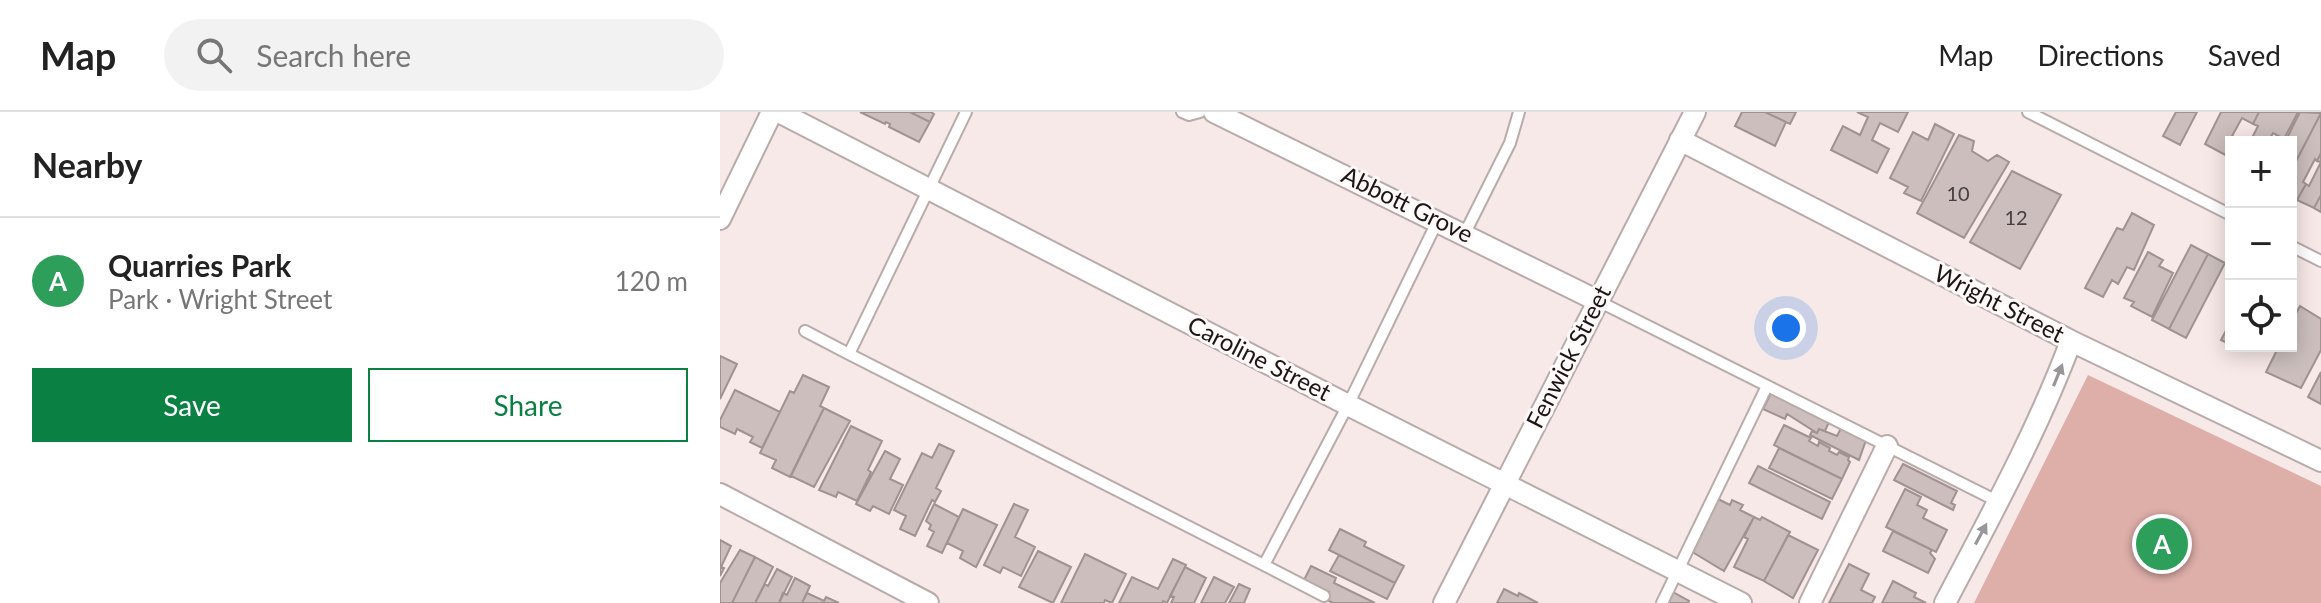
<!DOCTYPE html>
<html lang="en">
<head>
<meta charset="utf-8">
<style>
	:root { --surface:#fff; --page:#f2f2f2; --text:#222; --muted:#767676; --line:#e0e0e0; --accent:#0b8043 }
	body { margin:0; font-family:Lato,sans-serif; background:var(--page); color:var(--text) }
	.controls { position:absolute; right:24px; top:24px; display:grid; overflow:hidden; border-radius:0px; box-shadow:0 4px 20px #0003 }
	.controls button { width:72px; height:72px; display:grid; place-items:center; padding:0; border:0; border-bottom:2px solid var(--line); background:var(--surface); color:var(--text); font:40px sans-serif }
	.you { position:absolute; left:1066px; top:216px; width:28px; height:28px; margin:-20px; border:6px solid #fff; border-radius:50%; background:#1a73e8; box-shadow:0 0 0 12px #1a73e833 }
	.badge { display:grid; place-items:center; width:52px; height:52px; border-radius:50%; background:var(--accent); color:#fff; font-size:26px; font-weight:700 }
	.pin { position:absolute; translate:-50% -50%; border:4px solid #fff; box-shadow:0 2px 8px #0006 }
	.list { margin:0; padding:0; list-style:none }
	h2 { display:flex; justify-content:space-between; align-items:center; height:104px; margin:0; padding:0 32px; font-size:34px }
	h2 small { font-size:26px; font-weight:400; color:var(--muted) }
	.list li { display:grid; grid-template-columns:52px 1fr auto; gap:24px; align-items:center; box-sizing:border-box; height:128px; padding:0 32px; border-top:2px solid var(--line) }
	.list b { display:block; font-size:30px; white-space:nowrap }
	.list p { margin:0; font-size:26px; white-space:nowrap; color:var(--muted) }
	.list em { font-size:26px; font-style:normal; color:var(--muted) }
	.actions { display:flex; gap:16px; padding:24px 32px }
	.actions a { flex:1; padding:18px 0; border:2px solid var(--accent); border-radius:0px; text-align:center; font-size:28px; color:var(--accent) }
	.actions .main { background:var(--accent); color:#fff }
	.icon { flex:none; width:44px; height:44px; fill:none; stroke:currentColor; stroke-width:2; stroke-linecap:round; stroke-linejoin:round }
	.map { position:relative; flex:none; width:1601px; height:491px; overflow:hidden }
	header { display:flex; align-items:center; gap:48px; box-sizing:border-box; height:112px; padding:0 40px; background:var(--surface); border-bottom:2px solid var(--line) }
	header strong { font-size:38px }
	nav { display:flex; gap:44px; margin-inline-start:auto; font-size:28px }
	.search { width:560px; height:72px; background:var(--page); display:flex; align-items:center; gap:20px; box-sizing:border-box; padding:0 28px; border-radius:44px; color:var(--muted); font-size:30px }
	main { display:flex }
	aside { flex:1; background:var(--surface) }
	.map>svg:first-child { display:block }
	.green { fill:#deaea9 }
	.building { fill:#cbbebc; stroke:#9f9291; stroke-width:2 }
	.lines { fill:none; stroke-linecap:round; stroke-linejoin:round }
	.lane-casing { stroke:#b8abaa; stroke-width:14 }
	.street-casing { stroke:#b8abaa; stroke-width:24 }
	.lane { stroke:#fff; stroke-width:10 }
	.street { stroke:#fff; stroke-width:20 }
	.oneway { fill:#989696 }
	.labels { text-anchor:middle; stroke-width:6; stroke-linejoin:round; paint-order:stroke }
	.number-label { font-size:20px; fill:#474040 }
	.street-label { font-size:24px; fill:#1b1616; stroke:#fef9f8 }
</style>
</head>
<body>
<header>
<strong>Map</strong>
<div class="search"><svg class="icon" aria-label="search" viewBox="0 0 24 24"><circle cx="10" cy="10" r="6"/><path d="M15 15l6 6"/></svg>Search here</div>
<nav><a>Map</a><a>Directions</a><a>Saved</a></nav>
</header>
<main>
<aside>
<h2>Nearby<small></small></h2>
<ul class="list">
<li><span class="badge" style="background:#2e9e5b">A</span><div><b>Quarries Park</b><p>Park · Wright Street</p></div><em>120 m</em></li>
</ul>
<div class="actions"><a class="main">Save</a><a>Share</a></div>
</aside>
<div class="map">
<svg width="1601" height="491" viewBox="0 0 1601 491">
	<rect width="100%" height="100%" fill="#f7e9e8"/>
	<!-- green -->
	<path class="green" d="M1368 263 1601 374V491H1254Z"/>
	<!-- building -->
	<path class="building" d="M140 0H190L210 10 199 30 169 15 170 12 166 10 165 12Z
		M190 0H211L214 2 210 10Z
		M1022 0H1045L1066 10 1055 34 1015 14Z
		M1045 0H1076L1070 12Z
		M1137 0H1188L1178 20 1160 11 1152 28 1169 37 1157 61 1111 38 1123 14 1140 23 1148 5Z
		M1456 0H1477L1460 33 1443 24Z
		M1501 0H1539L1533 12 1522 6 1512 24 1524 30H1511V46L1485 32Z
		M1539 0H1578L1564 27 1553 21 1548 30H1530L1538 14 1533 12Z
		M1580 0 1601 1 1571 59V30H1565Z
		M1601 1V41L1597 49 1595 47 1583 70 1586 72 1577 88 1571 84V59Z
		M1215 12 1234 22 1201 89 1184 81 1188 75 1170 66 1193 20 1208 28Z
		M1239 23 1254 29 1252 39 1268 49 1277 43 1289 50 1244 126 1197 101Z
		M1601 41V83L1594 96 1577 88 1586 72 1589 74 1601 50 1597 49Z
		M1292 59 1341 83 1300 157 1250 130Z
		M1601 83V100L1594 96Z
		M1412 101 1434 113 1414 158 1407 155 1398 172 1392 168 1383 185 1365 176 1397 116 1403 118Z
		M1471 133 1488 142 1449 217 1432 208Z
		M1428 140 1443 148 1439 154 1453 161 1432 205 1411 194 1414 190 1404 186Z
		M1488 142 1505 151 1466 226 1449 217Z
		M1580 194 1601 207V238L1581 276 1546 260 1558 236 1561 237 1563 234H1571V211Z
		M1511 209V233L1501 228Z
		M0 244 17 252 0 287Z
		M1601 260V292L1588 285Z
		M83 263 109 275 100 294 104 296 70 365 52 356 56 348 40 341 70 279 74 281Z
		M15 278 60 300 42 336 30 330 33 325 17 317 15 322 0 315V308Z
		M1051 281 1109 310 1105 319 1099 317 1097 321 1067 302 1065 307 1043 297Z
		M104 296 130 309 94 375 71 364Z
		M1064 313 1091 326 1089 329 1098 334 1099 330 1110 336 1109 339 1117 343 1119 340 1129 345 1128 348 1130 350 1122 367 1054 333Z
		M131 314 162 329 148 358 151 360 137 389 118 380 116 385 99 378Z
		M1121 316 1146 328 1139 348 1090 323 1092 319 1097 321 1099 317 1117 324Z
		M219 332 234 339 216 376 221 379 215 390 212 388 195 424 180 417 186 404 174 398 202 341 212 346Z
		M1059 336 1122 367 1112 387 1049 356Z
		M165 339 180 347 170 367 183 373 169 402 153 394 150 399 136 392Z
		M1183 352 1237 379 1231 391 1235 393 1233 398 1174 368Z
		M1038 354 1110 390 1102 407 1029 371Z
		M1185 377 1201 385 1197 393 1207 398 1203 406 1227 418 1216 440 1166 415Z
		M996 386 1010 393 1012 388 1023 393 1020 398 1034 405 1004 459 969 438Z
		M214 392 239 405 222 441 207 434 214 420 209 417 211 413 206 409Z
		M294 392 308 398 295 425 315 435 301 464 283 455 280 461 264 453Z
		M243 397 277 413 256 455 240 446 243 439 227 431Z
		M1034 405 1040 408 1042 405 1070 420 1044 469 1014 455 1028 427 1024 425Z
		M620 417 646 430 644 434 684 454 675 471 609 438Z
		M1173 419 1212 438 1210 441 1215 447 1208 461 1163 439Z
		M1068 423 1098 438 1073 486 1044 469Z
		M0 428 11 434 1 455 4 456 0 464Z
		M20 438 35 445 12 491H0V471Z
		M318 439 351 455 333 491 299 475Z
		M365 442 406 462 392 491 385 488 384 491H341Z
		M619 443 675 471 667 487 610 459Z
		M35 445 53 455 35 491H12Z
		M453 447 466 453 447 491 443 489 442 491H399L412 465 438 477Z
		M1129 452 1149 462 1141 478 1155 485 1152 491H1109Z
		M591 454 616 466 614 471 655 491H613L605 487 609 480 584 468Z
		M465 455 486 466 474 491H451L454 485 450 484Z
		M57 457 72 465 59 491H35L45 472 48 474Z
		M494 465 514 475 505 491H481Z
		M75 466 90 474 82 491H59L63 481 67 483Z
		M1173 469 1196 481 1194 485 1206 491H1162Z
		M519 472 530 477 524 491H509Z
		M784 477 798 484 799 481 818 491H777Z
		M953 480 969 489 968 491H947Z
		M87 481 104 489 106 485 119 491H82Z"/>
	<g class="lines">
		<defs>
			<path id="lane" d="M246 0 129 242 544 453 628 293 718 108
				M462 0 469 3 480 0
				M1308 0 1511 103
				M745 121 790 31 799 0
				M1571 134 1601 149
				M878 189 1279 390
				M85 219 129 242
				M544 453 604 484
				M942 491 1047 274"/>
			<path id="street" d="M59 0 628 293 1021 491
				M494 0 878 189
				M960 28 1351 229 1601 349
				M0 107 52 0
				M0 382 208 491
				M724 491 975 0
				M1090 491 1167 334
				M1225 491C1270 405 1317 320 1351 229"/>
		</defs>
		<!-- lane casing -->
		<use href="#lane" class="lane-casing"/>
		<!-- street casing -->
		<use href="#street" class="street-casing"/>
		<!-- lane -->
		<use href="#lane" class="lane"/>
		<!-- street -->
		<use href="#street" class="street"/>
	</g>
	<!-- one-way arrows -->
	<defs><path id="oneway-solid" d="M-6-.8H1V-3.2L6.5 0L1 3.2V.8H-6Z" transform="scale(2)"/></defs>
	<g class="oneway">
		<use href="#oneway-solid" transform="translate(1338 263) rotate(-68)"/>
		<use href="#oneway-solid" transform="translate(1261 422) rotate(-62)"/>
	</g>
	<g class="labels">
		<!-- number labels -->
		<g class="number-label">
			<text x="1238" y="89">10</text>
			<text x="1296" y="113">12</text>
		</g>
		<!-- street labels -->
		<g class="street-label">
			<text transform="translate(687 93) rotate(26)" y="8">Abbott Grove</text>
			<text transform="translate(1279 192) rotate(27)" y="8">Wright Street</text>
			<text transform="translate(849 245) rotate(-63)" y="8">Fenwick Street</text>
			<text transform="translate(539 247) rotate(27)" y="8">Caroline Street</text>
		</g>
	</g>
</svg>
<div class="controls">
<button>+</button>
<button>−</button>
<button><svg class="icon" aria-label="locate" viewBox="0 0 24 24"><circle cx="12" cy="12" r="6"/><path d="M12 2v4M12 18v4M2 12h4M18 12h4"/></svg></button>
</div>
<div class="you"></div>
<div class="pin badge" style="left:1442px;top:432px;background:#2e9e5b">A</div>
</div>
</main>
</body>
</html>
